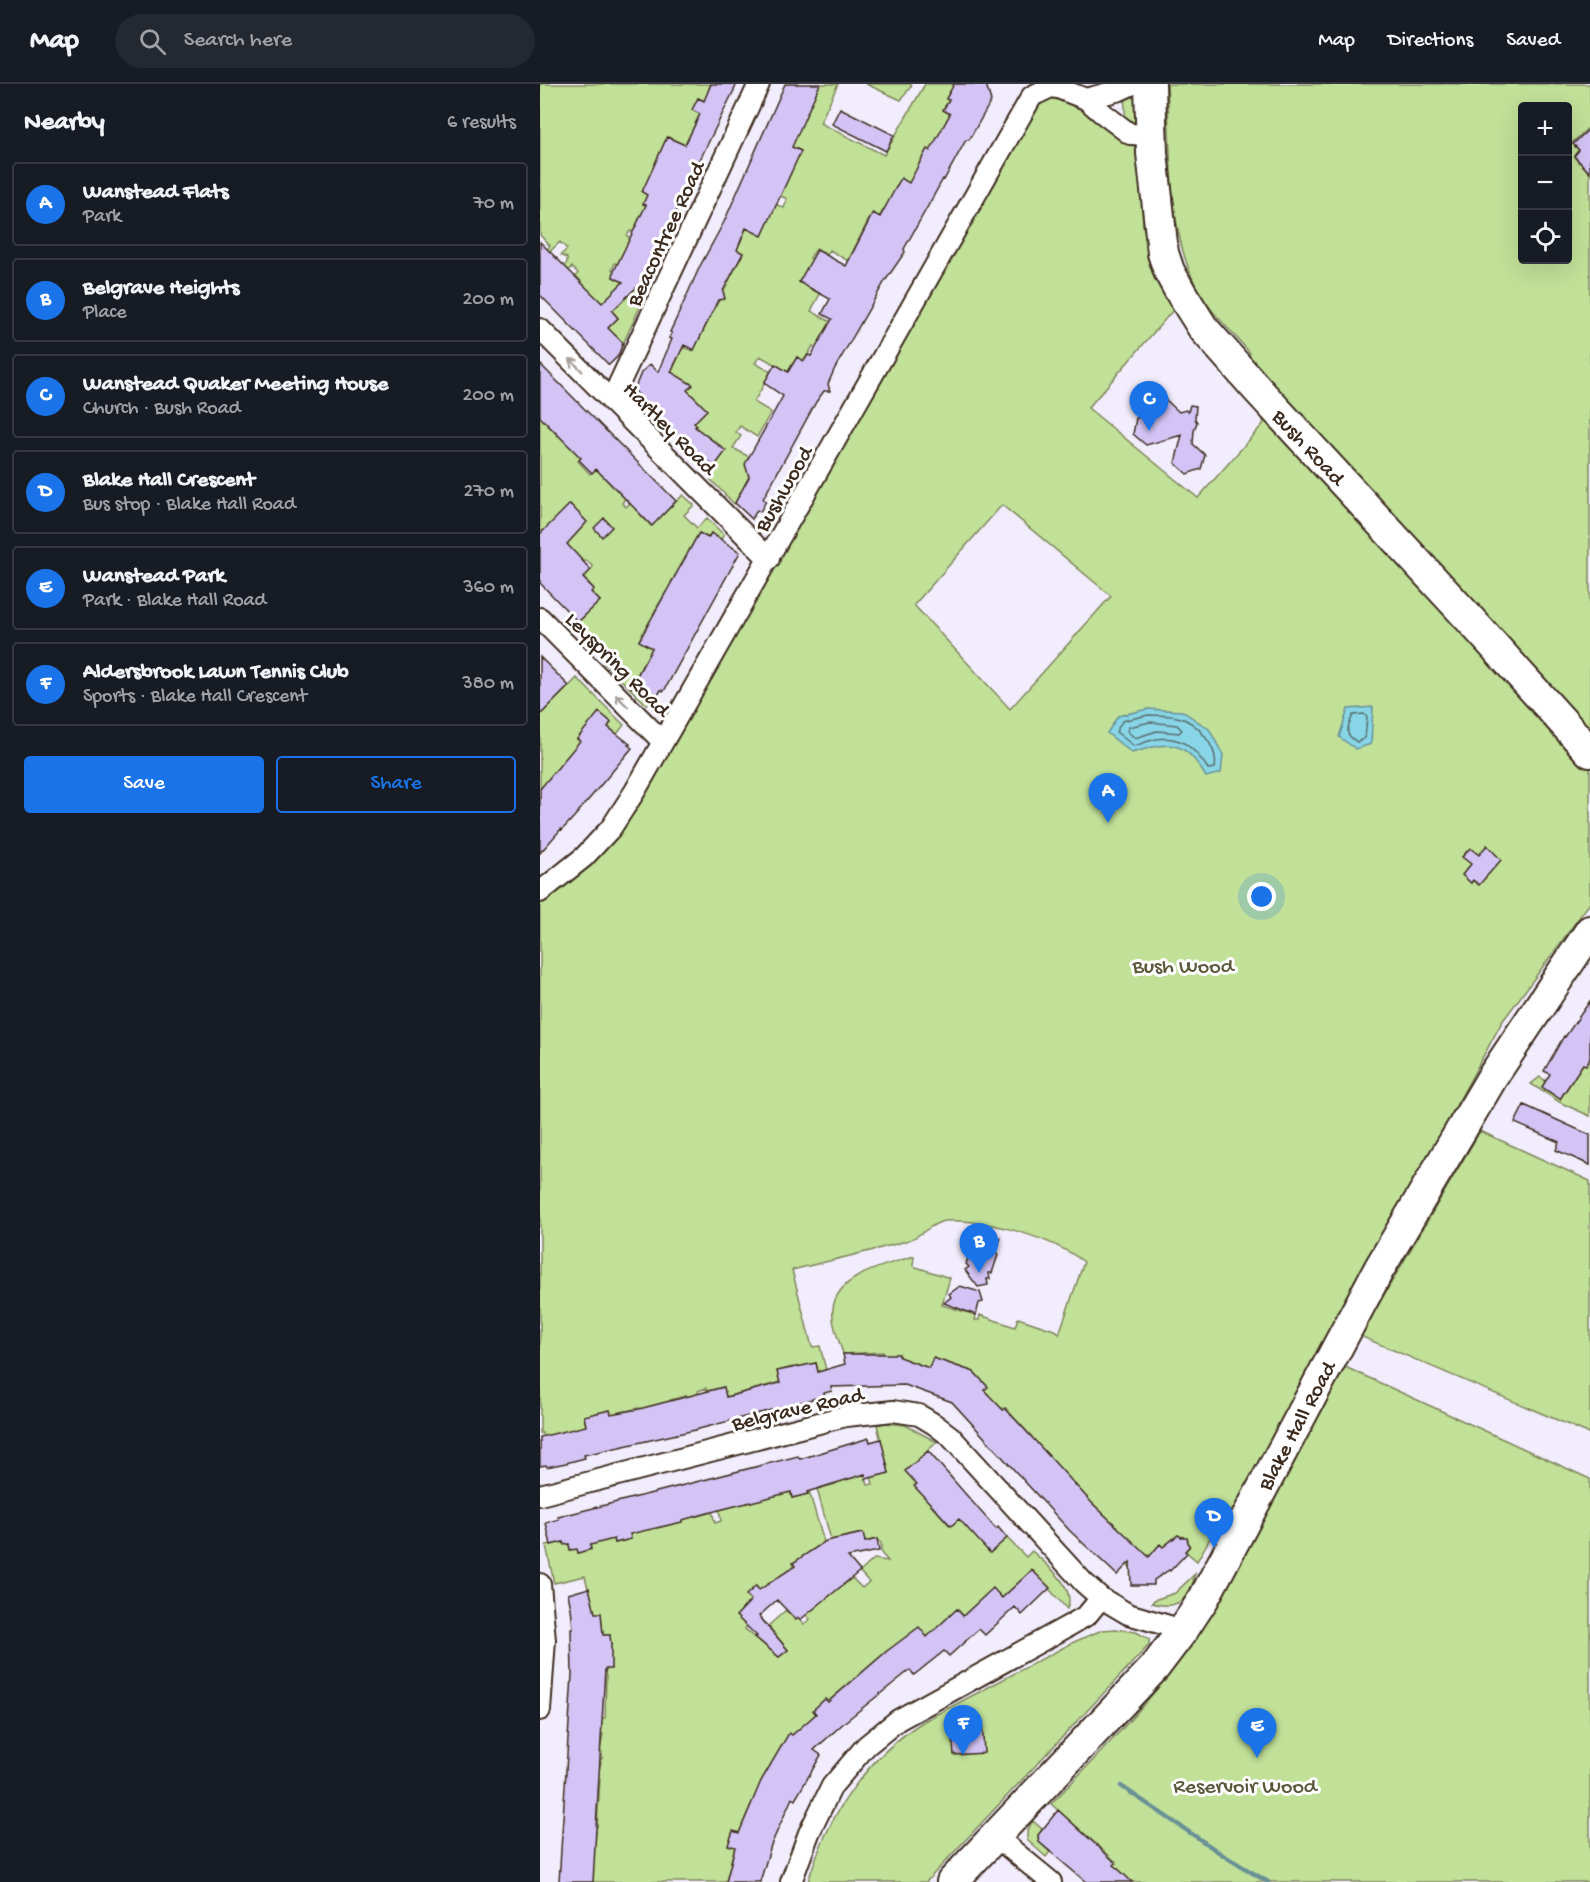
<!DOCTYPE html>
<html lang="en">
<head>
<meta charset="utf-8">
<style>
	:root { --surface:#171b24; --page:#242831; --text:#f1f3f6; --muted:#9ea1a6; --line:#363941; --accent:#1a73e8 }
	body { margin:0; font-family:"Gochi Hand",sans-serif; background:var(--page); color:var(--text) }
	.controls { position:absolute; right:18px; top:18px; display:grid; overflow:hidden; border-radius:6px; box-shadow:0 6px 24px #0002 }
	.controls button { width:54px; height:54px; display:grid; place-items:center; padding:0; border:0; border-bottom:2px solid var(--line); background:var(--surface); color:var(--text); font:30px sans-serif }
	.you { position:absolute; left:722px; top:813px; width:21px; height:21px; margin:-15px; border:4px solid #fff; border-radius:50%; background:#1a73e8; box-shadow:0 0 0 9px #1a73e833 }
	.badge { display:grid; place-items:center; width:39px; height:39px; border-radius:50%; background:var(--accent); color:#fff; font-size:20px; font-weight:700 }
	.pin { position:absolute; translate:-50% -50px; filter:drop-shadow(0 2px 3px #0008) }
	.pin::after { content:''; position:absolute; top:32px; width:21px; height:18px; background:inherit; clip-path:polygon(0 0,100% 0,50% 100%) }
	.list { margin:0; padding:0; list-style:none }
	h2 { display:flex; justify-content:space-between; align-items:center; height:78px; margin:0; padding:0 24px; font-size:26px }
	h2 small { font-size:20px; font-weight:400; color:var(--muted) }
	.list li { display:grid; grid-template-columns:39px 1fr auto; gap:18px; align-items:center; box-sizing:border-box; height:84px; margin:0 12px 12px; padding:0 12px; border:2px solid var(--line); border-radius:6px }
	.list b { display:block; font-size:22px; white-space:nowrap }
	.list p { margin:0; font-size:20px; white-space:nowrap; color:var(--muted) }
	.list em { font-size:20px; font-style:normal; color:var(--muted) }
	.actions { display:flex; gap:12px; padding:18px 24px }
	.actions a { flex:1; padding:14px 0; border:2px solid var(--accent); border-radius:6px; text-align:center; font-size:21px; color:var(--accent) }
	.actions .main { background:var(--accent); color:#fff }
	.icon { flex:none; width:33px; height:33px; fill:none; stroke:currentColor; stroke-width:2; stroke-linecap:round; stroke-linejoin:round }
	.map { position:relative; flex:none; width:1050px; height:1798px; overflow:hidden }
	header { display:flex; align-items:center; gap:36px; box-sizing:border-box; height:84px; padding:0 30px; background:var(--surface); border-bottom:2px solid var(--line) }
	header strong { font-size:28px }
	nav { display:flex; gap:33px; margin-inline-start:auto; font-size:21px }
	.search { width:420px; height:54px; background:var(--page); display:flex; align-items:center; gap:15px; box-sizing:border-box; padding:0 21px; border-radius:33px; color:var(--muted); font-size:22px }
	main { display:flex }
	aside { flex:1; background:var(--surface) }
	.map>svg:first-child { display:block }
	.green { fill:#c1e098; stroke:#7e855b; stroke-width:1.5; fill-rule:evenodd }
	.water { fill:#87d5e6; stroke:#699196; stroke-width:1.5 }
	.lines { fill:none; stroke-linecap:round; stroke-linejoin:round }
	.shore { stroke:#596e6e; stroke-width:1.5 }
	.stream { stroke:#699196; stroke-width:4.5 }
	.building { fill:#d3c4f5; stroke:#3b2a1e; stroke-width:1.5 }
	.minor-casing { stroke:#3b2a1e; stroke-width:24 }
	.primary-casing { stroke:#3b2a1e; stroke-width:34 }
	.minor { stroke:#fff; stroke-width:20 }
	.primary { stroke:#fff; stroke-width:30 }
	.oneway { stroke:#a79f9a }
	.labels { text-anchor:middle; stroke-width:6; stroke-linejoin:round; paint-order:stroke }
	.street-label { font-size:22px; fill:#3b2a1e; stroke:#fff }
	.park-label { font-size:22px; fill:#5c583c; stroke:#fff }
</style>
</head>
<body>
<header>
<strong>Map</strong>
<div class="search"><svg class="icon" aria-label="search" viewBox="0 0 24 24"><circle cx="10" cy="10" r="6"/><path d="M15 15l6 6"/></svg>Search here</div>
<nav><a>Map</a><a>Directions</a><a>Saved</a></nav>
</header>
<main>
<aside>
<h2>Nearby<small>6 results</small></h2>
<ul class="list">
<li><span class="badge">A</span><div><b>Wanstead Flats</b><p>Park</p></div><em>70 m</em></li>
<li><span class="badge">B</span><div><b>Belgrave Heights</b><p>Place</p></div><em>200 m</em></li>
<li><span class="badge">C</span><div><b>Wanstead Quaker Meeting House</b><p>Church · Bush Road</p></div><em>200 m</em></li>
<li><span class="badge">D</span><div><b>Blake Hall Crescent</b><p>Bus stop · Blake Hall Road</p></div><em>270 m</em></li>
<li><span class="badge">E</span><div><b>Wanstead Park</b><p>Park · Blake Hall Road</p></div><em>360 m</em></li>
<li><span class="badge">F</span><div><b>Aldersbrook Lawn Tennis Club</b><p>Sports · Blake Hall Crescent</p></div><em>380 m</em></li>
</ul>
<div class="actions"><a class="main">Save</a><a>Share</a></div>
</aside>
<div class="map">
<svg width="1050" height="1798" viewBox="0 0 1050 1798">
	<rect width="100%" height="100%" fill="#f2edfc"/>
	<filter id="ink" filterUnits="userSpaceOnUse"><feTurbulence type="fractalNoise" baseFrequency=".0167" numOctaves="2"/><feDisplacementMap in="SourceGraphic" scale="12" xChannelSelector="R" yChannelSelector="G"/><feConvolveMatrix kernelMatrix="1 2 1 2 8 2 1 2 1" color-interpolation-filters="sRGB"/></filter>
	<g filter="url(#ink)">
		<!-- green -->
		<path class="green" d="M0 0H171L169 4 172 5 166 17 158 14 153 26 160 30 145 61 128 53 120 70 118 126 114 134 102 129 93 148 90 147 87 152 91 154 78 180 75 179 72 186 75 188 73 193 107 208 81 264 79 262 82 258 76 252 64 248 78 234 72 227 74 224 49 232 29 212 42 198 36 192 38 189 32 183 16 199 27 178V174L21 171 27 165 20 158 0 177V172L10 162 0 151Z
			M280 0H298L280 39 344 71 385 0H421L411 6 406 14 416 20H407L403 25 410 30 391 65 390 67 387 65 378 81 373 104 361 95 357 101 350 124 346 122 339 133 332 129 308 177 290 166 287 171 276 165 270 174 282 181 274 195 264 190 259 198 280 210 271 227 291 238 276 263 273 262 264 277 257 273 248 288 220 272 215 279 231 288 214 318 231 328 217 353 200 342 196 348 201 352 193 364 211 374 212 388 194 420 170 395 176 384 174 383 183 370 179 367 182 363 155 343 156 342 134 319 152 300 144 296 138 302 130 292 143 263 153 267 203 169 193 164 202 149 204 150 206 144 222 151 230 134 210 125 231 118 244 124 247 115 220 102 242 107 251 89 231 80 253 84 261 67 241 58 274 13Z
			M326 0H369L372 1 361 16Z
			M627 0H1050V42L1032 59 1039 66 1034 73 1039 79 1045 73 1050 78 1045 84 1050 89V819L962 938 678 1457 672 1451 657 1477 645 1467 650 1462 647 1459 648 1455 638 1451 623 1463 619 1461 611 1471 601 1472 590 1483 587 1481 595 1473 599 1464 553 1420 469 1375 492 1353 465 1324 442 1345 444 1306 447 1303 433 1288 393 1274 389 1284 367 1276 343 1271V1268L303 1270C300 1259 294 1246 293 1234 288 1192 344 1182 374 1172L373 1182 410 1194 402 1221 436 1231 435 1236H439L440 1231 475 1243 478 1234 517 1247 519 1250 544 1178C513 1154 445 1134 405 1137 393 1138 381 1152 369 1156 331 1168 291 1176 252 1186L272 1263 280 1262 286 1286 278 1288 276 1279 256 1294 253 1283 237 1287 240 1298 186 1313 183 1303 167 1307 166 1304 158 1307 161 1318 149 1321 146 1312 130 1316V1318L99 1327V1324L76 1329 78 1339 44 1332 48 1352 3 1354 2 1349H0V818L11 811 76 753 96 726 491 28C498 22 503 17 511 15 538 10 582 50 600 68L603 141 611 176 635 224 548 324 658 414 724 339 699 277 710 269C692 247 667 226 655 200 627 141 631 64 627 0ZM982 22H1028V176H982ZM462 421 571 512 470 625 374 521Z
			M591 7 598 11 597 40 593 42 586 40 584 10Z
			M0 329 6 339 18 352 31 339 53 362 38 377 50 390 66 374 61 390 73 403 83 392 88 397 78 407 85 415 82 419 86 423 101 409 106 414 95 425 111 442 143 411 154 421 144 431 157 444 167 434 184 451 181 455 171 449 168 454 159 449 148 468 166 479 161 489 143 479 131 498 150 509 145 518 126 508 113 530 141 546 129 547 110 537 99 556 117 567 104 581H102L92 603 112 614 107 621 64 579 71 569 38 538 60 517 51 508 54 505 46 496 33 503 53 483 46 476 44 478 0 445Z
			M37 594 84 641 77 650 68 643 71 638 59 629 37 655 55 670 0 705V628L2 629Z
			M1050 974V1032L1021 1019 991 1000 1000 993 1006 997 1002 1004 1020 1015 1035 993 1023 985Z
			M940 1047 1050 1097V1350L820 1252Z
			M803 1282 1050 1395V1798H591L574 1781 576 1778 511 1720C568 1661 626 1602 670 1532Z
			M345 1339 365 1341 397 1358 366 1387 377 1400 375 1403 386 1415 411 1393 413 1396 389 1418 410 1442 431 1424 450 1468 467 1454 486 1473 492 1467C507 1481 537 1503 527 1525L492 1486 462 1514 453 1505 425 1530 433 1542 417 1525 387 1553 347 1567 291 1615 300 1631 285 1615 273 1626 276 1630C248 1655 218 1702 204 1737L211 1741 207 1752 193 1748 188 1761 195 1763 191 1777 198 1779 205 1790 189 1786 186 1798H54L51 1796 56 1747 38 1742 57 1743 60 1695H57L61 1678 41 1677V1674L62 1675V1668L60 1667 63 1650H61V1634H65L66 1592 45 1591V1589H65L71 1561 70 1551H63L61 1530H54L45 1492 14 1499 6 1461 23 1458 29 1460 30 1466 37 1465 38 1468 51 1466 48 1452 74 1455 75 1459 91 1455 89 1448 122 1443 117 1411 125 1442 142 1438 141 1434 172 1427 175 1439 181 1437 179 1426 250 1407 252 1414 268 1410 264 1397H266L284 1458 253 1479 255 1482 232 1497 221 1508 215 1502 207 1511 211 1516 197 1532 207 1542 205 1545 239 1573 248 1566 228 1542 246 1526 255 1536 258 1534 264 1540 270 1535 257 1521 300 1504 312 1494 322 1504 329 1498 320 1488 334 1475 348 1477 341 1469V1459L337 1456 325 1457 323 1449 291 1456 277 1405 296 1400 295 1396 325 1390 328 1401 333 1400 330 1388 341 1391 349 1389 337 1341Z
			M655 1490C650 1516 637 1526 612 1519L614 1516 635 1509Z
			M576 1545 596 1548 609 1555V1561L386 1798H268C287 1732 326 1674 384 1637L534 1558 562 1546Z
			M493 1737 502 1745 501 1747 503 1749 498 1753V1757L504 1759 503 1761 509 1767 512 1765 506 1773 487 1756V1746Z"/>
		<!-- water -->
		<path class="water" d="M833 623 831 660 816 665 799 653 808 625Z
			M608 625 642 627 669 645 683 671 681 689 666 693C644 655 631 657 592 669L567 649 578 632Z"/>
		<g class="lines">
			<!-- shore -->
			<path class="shore" d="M824 630 827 633 825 654 817 658C803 649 807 646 813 631Z
				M608 631C617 631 628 631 637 633 657 637 679 664 675 684L668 685C656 666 642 651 617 655 609 656 601 660 594 662L576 648 582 637Z
				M610 638 637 641 642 646 639 649 617 647 595 654 587 647 589 643Z"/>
			<!-- stream -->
			<path class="stream" d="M581 1702 686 1773 728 1798"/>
		</g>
		<!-- building -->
		<path class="building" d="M171 0H197L153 90 101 206 96 204 72 227 78 234 68 244 83 259 78 272 69 281 0 211V158L62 219 83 198 73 193 74 187 106 121 103 120 107 111 102 108 127 53 145 61 160 30 152 26 158 14 164 17Z
			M245 0H280L252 63 261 67 222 152 206 144 197 166 203 169 183 207 185 215 178 216 154 266 144 261 131 288 153 301 147 306 167 326 154 339 157 342 155 343 186 367 174 383 170 379 168 382 158 374 160 372 147 362 148 360 121 334 118 333 115 323H109L94 306 101 289 110 280 118 288 132 255 129 254 132 249 130 248 138 231 160 182 184 138Z
			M414 0H446L451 17 429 56H426L404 96 403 95 364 165 365 168 345 197 294 286 288 300 290 307H284L276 318 223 415 226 417 220 428 217 426 212 435 195 419 209 393 205 380 243 312 224 299 235 280 248 288 257 273 264 277 268 271 271 272 292 235 282 230 290 215 259 198 277 166 306 182 333 129 340 133 361 94 369 99 387 65 390 67 410 30 403 26 409 16 406 15Z
			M300 24 354 51 346 67 292 40Z
			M1050 44V89L1034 72 1039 66 1033 60Z
			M0 280 136 417 112 442 56 385 52 389 39 376 41 374 0 333Z
			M612 303 639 328 646 326 648 328 650 321 656 322 655 335 657 338 654 347 653 360 665 371 661 385 647 390 635 379 642 351 606 361 593 350 596 334 610 330 598 319 600 307Z
			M30 420 47 438 27 460 51 486 43 494 54 505 51 508 60 517 38 538 0 499V450Z
			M64 434 72 443 62 453 54 444Z
			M159 449 168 454 171 449 200 468 124 607 121 606 118 611 115 609 112 614 91 603 112 564 99 557Z
			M0 573 29 602 0 631Z
			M59 628 71 638 68 643 90 660 88 661 92 664 34 733 22 746 21 745 0 769V705L40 657 37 655Z
			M947 761 961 776 939 801 933 796 931 799 922 791 931 780 922 773 930 764 939 771Z
			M1050 917V974L1046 981 1043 980 1020 1015 1002 1003 1010 990 1004 987 1024 952 1025 953Z
			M984 1021 1050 1051V1081L1016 1066 1019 1058 975 1039Z
			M440 1146 461 1154 456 1166 458 1171 452 1189H449L450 1195H447L448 1201 438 1203 425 1186 429 1183 426 1180 431 1164 436 1160Z
			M420 1202 440 1208 443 1218 439 1219 436 1231 404 1219 411 1213 409 1210Z
			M303 1270H359V1273L389 1284 393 1274 434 1288 448 1303 444 1306 463 1326 465 1324 552 1419 609 1473 620 1460 623 1463 638 1451 641 1453H647L649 1463 645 1467 647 1469 630 1487 629 1486 614 1496V1501H591L590 1478 577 1491 530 1447 412 1318 365 1301 291 1303 292 1307 284 1309V1312L155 1346 44 1371 45 1374 26 1379 7 1383 6 1381 0 1382V1353L46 1342 44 1332 70 1326 71 1330 99 1325 184 1303 186 1313 240 1299 237 1287 276 1279 278 1288 305 1280Z
			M329 1354 330 1358 341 1355 349 1389 326 1395 325 1390 267 1408 268 1410 252 1414 251 1408 179 1426 142 1436V1438L90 1450 91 1455 75 1459 74 1455 50 1461 51 1465 38 1469 37 1465 30 1466 29 1460 24 1461 23 1458 11 1461 6 1439 19 1435 18 1433 258 1372 260 1375Z
			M388 1367 456 1445 458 1443 467 1454 450 1469 419 1435 411 1442 374 1402 377 1400 365 1387Z
			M323 1449 325 1458 337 1455 339 1467 308 1473 320 1487 260 1536 258 1534 256 1536 237 1516 219 1532 248 1566 239 1573 215 1553 217 1552 196 1532 211 1516 206 1511 216 1502 219 1506 255 1482 253 1479 286 1457Z
			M492 1486 510 1504 482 1531 475 1523 445 1551 439 1545 409 1572 404 1567 374 1591 370 1586 306 1637 274 1666 281 1671 255 1716 252 1714 231 1761 220 1798H186L195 1763 188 1761 193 1747 199 1749 221 1697 249 1649 252 1651 276 1630 273 1626 285 1615 288 1618 347 1567 379 1543 387 1553 417 1525 423 1532 453 1504 462 1514Z
			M49 1504 55 1529H61L63 1551H70L71 1561V1585H65L53 1798H19L32 1591 31 1545H33L31 1524 28 1510Z
			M442 1636 444 1669 414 1671 411 1638Z
			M518 1726 576 1779 574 1781 592 1798H546L499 1758 498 1751Z"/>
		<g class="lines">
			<defs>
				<path id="minor" d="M546 15 580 6 593 0
					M0 245 229 475
					M71 317 219 0
					M0 534 123 658
					M0 808 44 773 71 744 95 707 492 12 511 3 518 4 546 15 561 28 590 50 611 51
					M0 1411 306 1332 353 1327 379 1331 394 1340 410 1352 544 1499 561 1514
					M0 1500 5 1556 0 1626
					M455 1752 511 1798
					M251 1798 269 1749 292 1702 326 1662 358 1636 532 1540 547 1531 561 1514 588 1530 643 1546"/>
				<path id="primary" d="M610 0 612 69 623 169 629 187 641 209 663 244 717 305 937 543 1050 668
					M412 1798 615 1583 643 1546 664 1514 839 1185 953 992 1050 847"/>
			</defs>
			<!-- minor casing -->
			<use href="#minor" class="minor-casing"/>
			<!-- primary casing -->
			<use href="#primary" class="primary-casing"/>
			<!-- minor -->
			<use href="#minor" class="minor"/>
			<!-- primary -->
			<use href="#primary" class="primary"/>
		</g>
		<!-- one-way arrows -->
		<defs><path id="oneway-shaft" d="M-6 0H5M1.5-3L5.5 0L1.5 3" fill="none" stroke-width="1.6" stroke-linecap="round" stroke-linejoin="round" transform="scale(1.5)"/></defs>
		<g class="oneway">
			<use href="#oneway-shaft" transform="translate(36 281) rotate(-135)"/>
			<use href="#oneway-shaft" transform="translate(82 617) rotate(-135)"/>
		</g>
	</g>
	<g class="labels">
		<!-- street labels -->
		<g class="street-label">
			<text transform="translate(124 149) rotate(-65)" y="8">Beacontree Road</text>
			<text transform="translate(131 343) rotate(45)" y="8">Hartley Road</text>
			<text transform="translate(770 362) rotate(47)" y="8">Bush Road</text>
			<text transform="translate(242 404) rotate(-60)" y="8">Bushwood</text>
			<text transform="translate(79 579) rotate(45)" y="8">Leyspring Road</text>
			<text transform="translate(257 1323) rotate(-13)" y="8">Belgrave Road</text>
			<text transform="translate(755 1341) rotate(-62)" y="8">Blake Hall Road</text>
		</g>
		<!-- park labels -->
		<g class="park-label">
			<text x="643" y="888">Bush Wood</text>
			<text x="705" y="1708">Reservoir Wood</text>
		</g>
	</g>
</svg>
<div class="controls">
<button>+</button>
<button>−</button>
<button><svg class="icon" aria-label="locate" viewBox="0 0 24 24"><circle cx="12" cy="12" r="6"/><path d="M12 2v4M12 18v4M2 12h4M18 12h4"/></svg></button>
</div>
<div class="you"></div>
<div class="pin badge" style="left:568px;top:739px">A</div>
<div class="pin badge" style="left:439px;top:1189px">B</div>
<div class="pin badge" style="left:609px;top:347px">C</div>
<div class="pin badge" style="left:674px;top:1464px">D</div>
<div class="pin badge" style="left:717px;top:1674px">E</div>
<div class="pin badge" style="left:423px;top:1671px">F</div>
</div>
</main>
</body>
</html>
